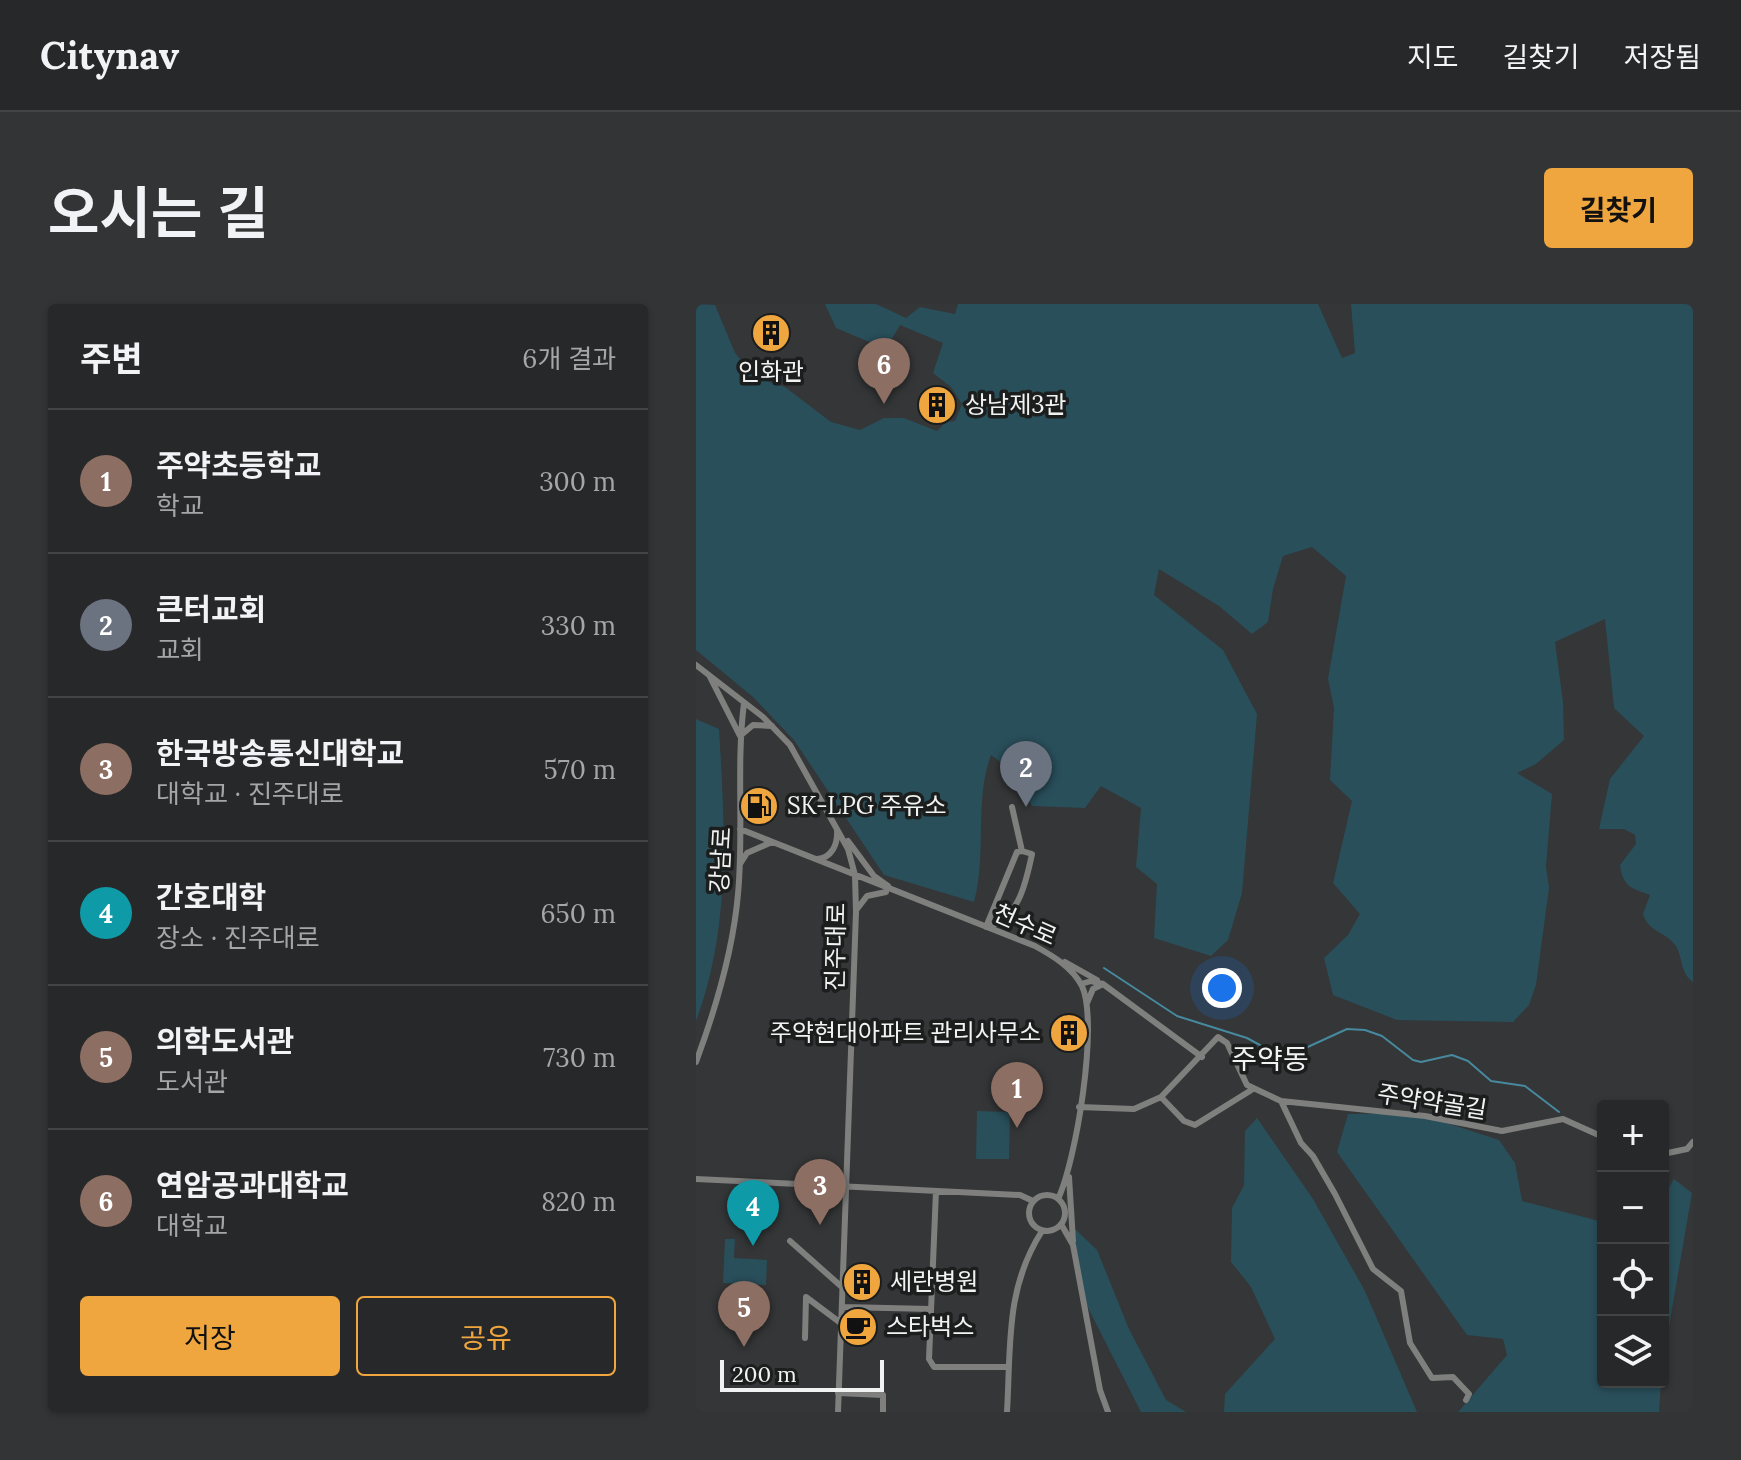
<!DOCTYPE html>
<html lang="ko">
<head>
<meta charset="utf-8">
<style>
	:root { --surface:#272829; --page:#333435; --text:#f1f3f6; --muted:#a4a6a8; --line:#434446; --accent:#f0a63e }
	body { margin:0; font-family:Lora,"Noto Sans KR",serif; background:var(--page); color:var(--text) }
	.controls { position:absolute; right:24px; bottom:24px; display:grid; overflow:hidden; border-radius:8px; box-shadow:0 2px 6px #0004 }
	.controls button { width:72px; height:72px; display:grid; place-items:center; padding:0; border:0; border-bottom:2px solid var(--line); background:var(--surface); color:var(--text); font:40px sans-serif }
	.scale { position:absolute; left:24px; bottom:20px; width:164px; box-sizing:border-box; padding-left:8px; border:4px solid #f1f3f3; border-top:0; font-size:22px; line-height:28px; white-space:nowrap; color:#f1f3f3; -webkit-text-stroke:6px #1c1e1e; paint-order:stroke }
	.you { position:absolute; left:526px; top:684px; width:28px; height:28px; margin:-20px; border:6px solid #fff; border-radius:50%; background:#1a73e8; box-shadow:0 0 0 12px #1a73e833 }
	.badge { display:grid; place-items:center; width:52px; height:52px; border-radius:50%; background:var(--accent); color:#fff; font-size:26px; font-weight:700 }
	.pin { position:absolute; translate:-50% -66px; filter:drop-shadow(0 2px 4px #0008) }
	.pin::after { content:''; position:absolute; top:42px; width:28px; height:24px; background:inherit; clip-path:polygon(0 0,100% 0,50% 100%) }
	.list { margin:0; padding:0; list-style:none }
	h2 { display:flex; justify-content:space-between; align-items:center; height:104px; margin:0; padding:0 32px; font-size:34px }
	h2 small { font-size:26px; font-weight:400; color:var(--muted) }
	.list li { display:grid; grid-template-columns:52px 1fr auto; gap:24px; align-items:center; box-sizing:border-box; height:144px; padding:0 32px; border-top:2px solid var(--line) }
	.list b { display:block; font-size:30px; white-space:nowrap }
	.list p { margin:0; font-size:26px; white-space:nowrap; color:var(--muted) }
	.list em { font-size:26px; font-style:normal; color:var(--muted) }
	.actions { display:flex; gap:16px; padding:24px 32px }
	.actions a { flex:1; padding:18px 0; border:2px solid var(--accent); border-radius:8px; text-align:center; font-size:28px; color:var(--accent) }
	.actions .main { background:var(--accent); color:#111 }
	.icon { flex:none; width:44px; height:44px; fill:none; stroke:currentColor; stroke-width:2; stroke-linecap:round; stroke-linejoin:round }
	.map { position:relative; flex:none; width:997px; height:1108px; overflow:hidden; border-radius:8px }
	header { display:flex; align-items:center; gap:48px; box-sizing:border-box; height:112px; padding:0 40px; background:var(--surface); border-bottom:2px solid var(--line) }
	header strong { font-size:38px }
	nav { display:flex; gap:44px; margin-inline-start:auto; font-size:28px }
	.intro { display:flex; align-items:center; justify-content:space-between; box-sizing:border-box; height:192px; padding:0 48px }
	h1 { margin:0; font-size:56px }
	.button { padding:20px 36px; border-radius:8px; background:var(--accent); color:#111; font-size:28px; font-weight:700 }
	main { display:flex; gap:48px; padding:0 48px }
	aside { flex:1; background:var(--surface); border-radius:8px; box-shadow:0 2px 6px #0004 }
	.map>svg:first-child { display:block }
	.green { fill:#294f5b }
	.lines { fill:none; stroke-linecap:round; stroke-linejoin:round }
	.stream { stroke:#47899e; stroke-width:2 }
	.minor { stroke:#7f7f7e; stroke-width:6 }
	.labels { text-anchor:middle; stroke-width:7; stroke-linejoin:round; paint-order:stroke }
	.poi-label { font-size:24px; fill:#f1f3f3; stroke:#1c1e1e; text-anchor:start }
	.street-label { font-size:24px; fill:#f1f3f3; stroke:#1c1e1e }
	.quarter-label { font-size:28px; fill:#f1f3f3; stroke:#1c1e1e }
</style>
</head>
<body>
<header>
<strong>Citynav</strong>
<nav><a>지도</a><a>길찾기</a><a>저장됨</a></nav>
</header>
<div class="intro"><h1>오시는 길</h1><a class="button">길찾기</a></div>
<main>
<aside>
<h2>주변<small>6개 결과</small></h2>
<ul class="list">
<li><span class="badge" style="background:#8d6e63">1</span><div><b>주약초등학교</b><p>학교</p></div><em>300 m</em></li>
<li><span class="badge" style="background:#6b7280">2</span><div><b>큰터교회</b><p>교회</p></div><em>330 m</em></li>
<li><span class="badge" style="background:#8d6e63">3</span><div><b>한국방송통신대학교</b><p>대학교 · 진주대로</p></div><em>570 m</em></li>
<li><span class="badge" style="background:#0f9aa8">4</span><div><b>간호대학</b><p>장소 · 진주대로</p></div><em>650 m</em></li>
<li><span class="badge" style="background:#8d6e63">5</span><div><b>의학도서관</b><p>도서관</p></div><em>730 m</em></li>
<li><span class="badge" style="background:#8d6e63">6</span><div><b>연암공과대학교</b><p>대학교</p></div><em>820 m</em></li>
</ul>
<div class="actions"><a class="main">저장</a><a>공유</a></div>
</aside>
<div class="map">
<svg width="997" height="1108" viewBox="0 0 997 1108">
	<rect width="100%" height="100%" fill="#343637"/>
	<!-- green -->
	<path class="green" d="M0 0 19 1 39 49 60 74 89 83 135 118 164 126 188 114H208L241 127 250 118 259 117 266 100 255 83 237 69 247 39 204 21 190 45 140 24 129 0H180L210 14 224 3 259 10 262 0H622L646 54 659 49 655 0H997V678C984 669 987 654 980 642 969 627 953 629 947 610L954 591C935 584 927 583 924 561L940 540 939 531 928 525H903L914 475 948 432 918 404 909 315 859 338 867 398 868 436 840 460 821 469 856 490 850 562 853 584 840 681 833 701 817 718 701 716 637 691 628 654 652 631 664 610 637 579 656 497 634 476 638 404 632 375 650 272 616 243 587 252 577 285 572 318 556 330 523 302 463 265 458 291 527 346 561 410 546 589 532 636 515 652 458 634 461 580 440 563 445 504 405 482 389 504 336 502 314 465 295 451C278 496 291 550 278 598L188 571 98 436 57 393 0 346Z
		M0 415 23 425C29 523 35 624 0 717Z
		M281 807 314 808 313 855H280Z
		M720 809 803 836 819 859 826 897 907 918V1078H965L963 1108H762L811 1051 807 1035 771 1031 641 848 652 810Z
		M561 814 617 895 669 987 721 1108H528L529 1090 579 1035 555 983 535 958 536 904 548 881 549 827Z
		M978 875 996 889 967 1057V893Z
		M377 923 401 946 433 1025 470 1096 490 1108H445L389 998Z
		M29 935H39L38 954 71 956 70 981 27 979Z"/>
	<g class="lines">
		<!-- stream -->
		<path class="stream" d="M408 664 481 712 551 734 582 751 592 752 651 725 669 726 686 732 717 756 725 758 756 751 772 757 795 777 829 782 863 808"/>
		<!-- minor -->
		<path class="minor" d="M0 361 67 413 94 441 152 545 159 571 160 608 142 1108
			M14 373 44 432 57 421 76 422
			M316 503 326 547
			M44 525 339 642C357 652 376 663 386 682 403 719 380 857 362 895
			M152 537 178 572 192 582
			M326 547 336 550C330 578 323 616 290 623L321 548Z
			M121 555C136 554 142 540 141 526
			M44 560 51 549 76 538
			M161 605 171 592 190 588
			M369 658 401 676
			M385 680 395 677 407 680 506 753
			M391 699 397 685 407 680
			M0 758C20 704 37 647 42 590 48 527 40 462 48 399
			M465 793 488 817 499 821 557 785
			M585 797 605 839 617 852 639 890 677 965 705 987 714 1039 736 1074 757 1073 773 1090 770 1096
			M383 803 438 805 465 793 522 733 531 739 551 781 585 797 729 812 806 827 867 815 907 833
			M967 850 991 845 997 838
			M373 873 377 937
			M0 875 324 891 337 897
			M240 887 233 1055 238 1063H313
			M333 909a18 18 0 1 1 36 0a18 18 0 1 1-36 0Z
			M365 920 377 941 404 1086 412 1108
			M94 937 147 984
			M147 1003 235 1005
			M109 1034 110 993 146 1020
			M142 1089 187 1091V1108
			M311 1108C315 1041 309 985 346 927"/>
	</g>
	<!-- icons -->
	<defs>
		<symbol id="building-disc" viewBox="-11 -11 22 22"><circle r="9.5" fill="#f0a63e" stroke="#1c1e1e"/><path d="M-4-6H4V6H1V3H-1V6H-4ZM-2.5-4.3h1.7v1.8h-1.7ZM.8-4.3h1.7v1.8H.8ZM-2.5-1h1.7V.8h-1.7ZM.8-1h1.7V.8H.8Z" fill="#111"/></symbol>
		<symbol id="fuel-disc" viewBox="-11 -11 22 22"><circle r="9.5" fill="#f0a63e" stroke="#1c1e1e"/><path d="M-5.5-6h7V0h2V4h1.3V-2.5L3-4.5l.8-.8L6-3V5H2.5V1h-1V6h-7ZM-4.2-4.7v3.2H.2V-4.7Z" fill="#111"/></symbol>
		<symbol id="cafe-disc" viewBox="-11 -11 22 22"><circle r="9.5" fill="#f0a63e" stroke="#1c1e1e"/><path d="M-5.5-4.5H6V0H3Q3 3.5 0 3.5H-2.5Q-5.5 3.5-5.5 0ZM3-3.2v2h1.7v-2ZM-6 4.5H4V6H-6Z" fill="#111"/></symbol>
	</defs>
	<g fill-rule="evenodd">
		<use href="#building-disc" x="53" y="7" width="44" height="44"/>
		<use href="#building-disc" x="219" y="79" width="44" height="44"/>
		<use href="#fuel-disc" x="41" y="480" width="44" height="44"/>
		<use href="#building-disc" x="351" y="707" width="44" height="44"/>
		<use href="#building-disc" x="144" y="956" width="44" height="44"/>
		<use href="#cafe-disc" x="140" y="1001" width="44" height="44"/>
	</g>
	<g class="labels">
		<!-- poi labels -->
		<g class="poi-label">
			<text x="75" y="76" text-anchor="middle">인화관</text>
			<text x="269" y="109">상남제3관</text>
			<text x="91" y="510">SK-LPG 주유소</text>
			<text x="345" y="737" text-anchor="end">주약현대아파트 관리사무소</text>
			<text x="194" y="986">세란병원</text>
			<text x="190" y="1031">스타벅스</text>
		</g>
		<!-- street labels -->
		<g class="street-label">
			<text transform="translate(25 556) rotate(-87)" y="8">강남로</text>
			<text transform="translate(329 621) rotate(24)" y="8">천수로</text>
			<text transform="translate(140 643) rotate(-89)" y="8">진주대로</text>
			<text transform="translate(736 798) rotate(9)" y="8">주약약골길</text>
		</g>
		<!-- quarter labels -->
		<g class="quarter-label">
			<text x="574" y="765">주약동</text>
		</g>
	</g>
</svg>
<div class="controls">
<button>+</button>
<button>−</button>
<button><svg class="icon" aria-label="locate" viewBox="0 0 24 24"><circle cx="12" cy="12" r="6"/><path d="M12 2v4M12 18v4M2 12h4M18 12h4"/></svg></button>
<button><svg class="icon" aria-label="layers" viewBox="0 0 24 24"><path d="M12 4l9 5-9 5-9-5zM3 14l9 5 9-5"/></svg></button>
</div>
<div class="scale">200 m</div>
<div class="you"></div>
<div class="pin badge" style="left:321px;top:824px;background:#8d6e63">1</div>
<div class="pin badge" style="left:330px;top:503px;background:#6b7280">2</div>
<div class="pin badge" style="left:124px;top:921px;background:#8d6e63">3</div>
<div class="pin badge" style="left:57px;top:942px;background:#0f9aa8">4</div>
<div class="pin badge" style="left:48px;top:1043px;background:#8d6e63">5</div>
<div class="pin badge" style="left:188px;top:100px;background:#8d6e63">6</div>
</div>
</main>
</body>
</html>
